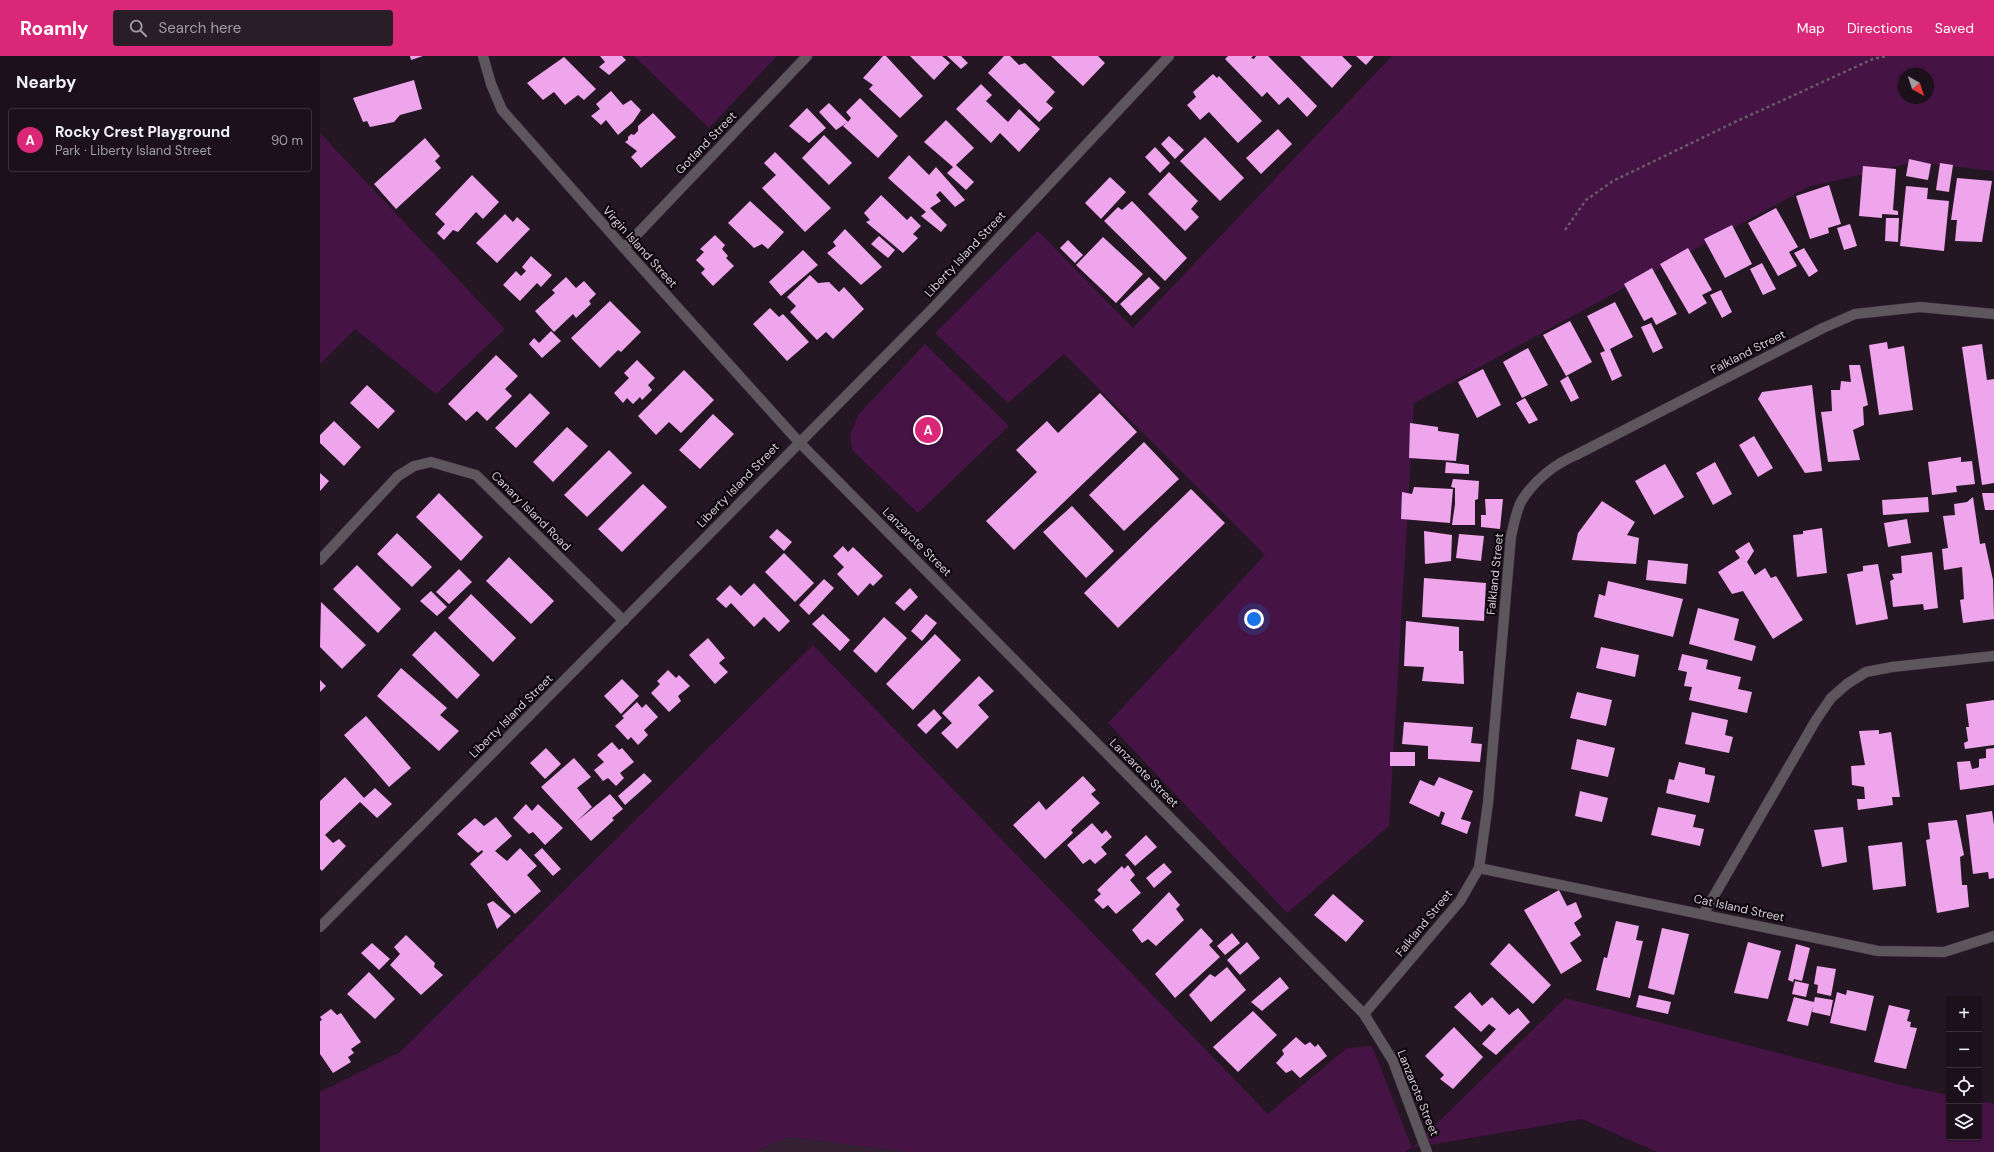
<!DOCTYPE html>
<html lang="en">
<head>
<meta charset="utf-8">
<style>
	:root { --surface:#1c101b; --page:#291e28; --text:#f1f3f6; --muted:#a09da3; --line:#3a303a; --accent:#db2777 }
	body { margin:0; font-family:"DM Sans",sans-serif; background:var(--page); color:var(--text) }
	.controls { position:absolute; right:12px; bottom:12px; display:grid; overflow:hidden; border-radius:4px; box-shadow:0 1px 3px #0004 }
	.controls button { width:36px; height:36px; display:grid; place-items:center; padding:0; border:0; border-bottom:1px solid var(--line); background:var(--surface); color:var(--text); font:20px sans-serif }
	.compass { position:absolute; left:1578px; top:12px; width:36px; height:36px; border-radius:50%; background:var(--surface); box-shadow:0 1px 3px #0004; rotate:141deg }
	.you { position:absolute; left:934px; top:563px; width:14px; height:14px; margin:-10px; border:3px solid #fff; border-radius:50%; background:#1a73e8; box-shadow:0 0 0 6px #1a73e833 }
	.badge { display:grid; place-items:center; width:26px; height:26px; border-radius:50%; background:var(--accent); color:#fff; font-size:13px; font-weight:700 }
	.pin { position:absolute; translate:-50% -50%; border:2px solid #fff; box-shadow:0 1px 4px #0006 }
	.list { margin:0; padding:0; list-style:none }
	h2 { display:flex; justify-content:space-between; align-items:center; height:52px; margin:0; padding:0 16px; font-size:17px }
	h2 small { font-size:13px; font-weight:400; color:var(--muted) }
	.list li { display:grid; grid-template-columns:26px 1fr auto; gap:12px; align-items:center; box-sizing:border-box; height:64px; margin:0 8px 8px; padding:0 8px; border:1px solid var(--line); border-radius:4px }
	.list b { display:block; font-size:15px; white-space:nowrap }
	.list p { margin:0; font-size:13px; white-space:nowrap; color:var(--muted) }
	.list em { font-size:13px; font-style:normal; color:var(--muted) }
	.icon { flex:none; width:22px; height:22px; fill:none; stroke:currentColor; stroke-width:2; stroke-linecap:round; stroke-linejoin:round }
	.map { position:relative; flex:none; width:1674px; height:1096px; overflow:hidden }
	header { display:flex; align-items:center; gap:24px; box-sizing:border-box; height:56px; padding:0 20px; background:var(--accent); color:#fff }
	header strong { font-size:19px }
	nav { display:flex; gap:22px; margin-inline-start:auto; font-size:14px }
	.search { width:280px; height:36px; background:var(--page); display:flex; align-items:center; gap:10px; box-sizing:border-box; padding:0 14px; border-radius:4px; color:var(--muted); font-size:15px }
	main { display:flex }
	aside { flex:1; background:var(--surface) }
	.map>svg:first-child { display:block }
	.built { fill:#332033 }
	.green { fill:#451445; fill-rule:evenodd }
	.building { fill:#eea5eb }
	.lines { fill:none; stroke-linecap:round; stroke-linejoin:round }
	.minor-casing { stroke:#3e303d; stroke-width:11 }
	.path { stroke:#685b67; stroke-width:2.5; stroke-dasharray:3 3; stroke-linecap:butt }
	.minor { stroke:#5e565d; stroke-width:10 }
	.labels { text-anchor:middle; stroke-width:4; stroke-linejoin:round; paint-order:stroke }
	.street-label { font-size:12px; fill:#d8ced7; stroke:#0a050a }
</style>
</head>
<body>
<header>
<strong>Roamly</strong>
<div class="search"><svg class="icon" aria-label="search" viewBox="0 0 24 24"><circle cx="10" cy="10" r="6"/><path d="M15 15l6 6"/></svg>Search here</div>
<nav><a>Map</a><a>Directions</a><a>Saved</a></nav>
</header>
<main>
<aside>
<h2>Nearby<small></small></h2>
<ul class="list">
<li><span class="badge">A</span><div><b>Rocky Crest Playground</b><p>Park · Liberty Island Street</p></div><em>90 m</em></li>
</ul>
</aside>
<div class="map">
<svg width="1674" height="1096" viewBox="0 0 1674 1096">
	<rect width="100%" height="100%" fill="#251624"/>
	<!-- built -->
	<path class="built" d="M468 1081 588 1096H435Z"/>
	<!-- green -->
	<path class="green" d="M314 0H457L389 72Z
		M1072 0H1674V115L1594 106 1488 131 1094 347 1069 770 967 857 788 667 945 499 744 298 688 347 615 277 718 175 813 272ZM1584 18H1608V42H1584Z
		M0 77 185 273 116 338 35 273 0 308Z
		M605 288 689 370 598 457 532 394 530 378 539 358Z
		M493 589 948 1058 1027 992 1052 990 1092 1092 1245 942 1593 1032 1629 1039V1081H1659V1045L1674 1048V1096H1337L1262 1063 1092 1092 1084 1096H588L468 1081 435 1096H0V1036L80 996Z"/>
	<!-- building -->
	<path class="building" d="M90 0H103L91 4Z
		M280 0H302L306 4 289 19 279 11 285 6Z
		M563 0H566L603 40 580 62 549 33 553 29 543 22Z
		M590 0H622L630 7 614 24Z
		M627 0H641L648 7 641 13Z
		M684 0H690L699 9 705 7 735 36 726 46 733 52 719 66 668 17Z
		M731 0H778L785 7 763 30Z
		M908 0H933L931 2 934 3 936 0H948L997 50 987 61 968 41 959 49 947 36 942 41 905 3Z
		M980 0H1022L1032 10 1012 32Z
		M1036 0H1054L1046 9Z
		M244 1 276 33 264 44 258 39 245 49 234 36 223 44 207 27Z
		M893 18 897 22 899 20 942 65 918 87 889 56 880 64 867 49 876 41 873 36Z
		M94 24 102 53 80 59 74 66 50 71 47 65 43 66 33 42Z
		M661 28 672 39 666 45 688 66 699 53 720 73 699 96 680 77 671 87 636 53Z
		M291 35 303 49 311 44 321 54 313 66 298 79 286 64 281 69 271 60 280 53 276 48Z
		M540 42 578 80 558 102 523 70 528 66 516 74 499 56 509 47 528 66 531 62 526 56Z
		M487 52 506 72 489 87 469 70Z
		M333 57 356 81 321 112 311 101 317 95 305 86 308 84V81L311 78 314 79 318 75V70Z
		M626 64 654 92 636 109 654 126 646 134 627 117 633 111 604 86Z
		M958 73 972 88 941 118 926 102Z
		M504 79 532 107 509 129 482 102Z
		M849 80 864 94 855 103 841 88Z
		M885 81 924 122 900 145 860 105Z
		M105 82 120 100 115 105 121 112 76 153 54 128Z
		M835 91 850 107 840 117 825 101Z
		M455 96 511 152 485 176 442 132 456 119 444 107Z
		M589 99 609 119 616 111 645 144 635 151 620 135 616 139 621 145 610 152 627 169 621 176 601 160 606 156 568 122Z
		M1589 103 1611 108 1608 124 1586 120Z
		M1620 107 1633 109 1629 136 1616 134Z
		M1543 110 1576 113 1573 154 1578 155V159L1562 158V162L1539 160Z
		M849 116 878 145 871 153 879 161 865 175 828 138Z
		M152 119 179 146 163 163 156 156 138 176 133 174 124 184 117 177 125 168 115 158Z
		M790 121 806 136 781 163 765 147Z
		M1637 122 1672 125 1662 186 1635 185 1637 164H1631Z
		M1509 129 1521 168 1508 172 1509 177 1490 183 1476 140Z
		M1586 130 1608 132 1607 143 1629 145 1624 195 1580 190Z
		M561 139 587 164 591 160 601 170 593 178 598 182 583 197 546 166 550 164 544 157Z
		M430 145 464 176 448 193 442 188 434 192 408 167Z
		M812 145 867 202 845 225 784 165 798 151 802 154Z
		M1456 152 1478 191 1469 196 1477 210 1458 220 1428 167Z
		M185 158 193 166 197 161 210 173 177 207 156 187Z
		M1566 162H1579L1578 186 1565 185Z
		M1530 168 1537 190 1524 194 1517 172Z
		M1412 169 1432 208 1405 222 1384 183Z
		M525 173 562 211 541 229 507 197 516 190 513 186Z
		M395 179 405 189 402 193 408 200 406 202 414 210 393 230 381 217 385 213 376 204 384 196 380 193Z
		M559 180 575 194 568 202 551 188Z
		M783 181 823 218 796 247 756 209Z
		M748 184 763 199 755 207 740 192Z
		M1368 192 1392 234 1382 239 1387 247 1369 258 1340 208Z
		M1484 192 1498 215 1489 221 1474 197Z
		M483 194 498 209 461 240 449 226Z
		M211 200 232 219 221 231 217 227 200 245 183 229 196 215 201 220 206 215 202 211Z
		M1442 207 1456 233 1443 239 1430 213Z
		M1332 212 1357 258 1336 269 1332 261 1324 265 1304 228Z
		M490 219 498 227 509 226 519 236 524 231 544 253 513 283 506 276 497 284 470 256 476 250 467 241Z
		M246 221 256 232 264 225 276 238 269 245 271 248 256 262 253 258 234 276 215 255 235 237 232 234Z
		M829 221 840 232 811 260 800 248Z
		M1401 234 1412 256 1402 262 1390 239Z
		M290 245 321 276 301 296 298 294 280 312 251 282Z
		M1295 246 1313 281 1290 293 1302 320 1292 325 1280 297 1285 295 1267 260Z
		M450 252 459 261 463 258 489 286 467 305 433 268Z
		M1250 265 1272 306 1246 320 1223 279Z
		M1331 267 1343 292 1333 297 1321 271Z
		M231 275 241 285 222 302 209 288 214 282 219 287Z
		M1567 286 1568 293 1584 290 1593 354 1559 359 1549 289Z
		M1662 288 1667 324 1674 323V427L1662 429 1642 291Z
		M1208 292 1228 329 1202 342 1183 306Z
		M176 299 198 320 185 333 192 340 167 365 157 355 146 365 128 348Z
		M317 304 335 322 328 329 332 334 322 344 320 341 313 348 307 342 303 347 294 337 309 322 304 317Z
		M1529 309H1540L1548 349 1543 351 1544 369 1533 374 1540 404 1508 406 1501 356 1512 355 1511 334H1520L1521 325 1531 326Z
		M1163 313 1181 349 1157 362 1138 326Z
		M364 314 394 344 361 377 349 366 336 379 318 360Z
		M1248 320 1259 342 1251 346 1240 325Z
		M47 329 75 355 58 373 30 347Z
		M1492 329 1502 415 1485 417 1438 343 1442 336Z
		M210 337 230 357 196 392 175 372Z
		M780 337 817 376 694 494 666 465 717 416 696 394 727 365 738 377Z
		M1205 342 1218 364 1209 368 1196 347Z
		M393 358 414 378 380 413 359 394Z
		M14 365 41 391 24 410 0 387V379Z
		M1090 367 1118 371V375L1139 378 1136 405 1089 402Z
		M247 371 268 390 233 426 213 406Z
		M1434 380 1453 412 1438 421 1419 389Z
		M824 386 859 423 804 475 769 439Z
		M289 394 312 417 267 461 244 439Z
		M1641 401V406L1652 405 1655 428 1636 430 1637 436 1612 439 1608 406Z
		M1126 406 1149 409V418L1125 417Z
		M1395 406 1412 438 1393 449 1376 417Z
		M1345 408 1364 441 1334 459 1315 425Z
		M0 417 9 425 0 435Z
		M1133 423 1159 425 1158 443 1155 444V469H1132L1135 448V432L1131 431Z
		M323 428 347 451 302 496 278 473Z
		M1094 431 1133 433 1130 467 1081 463 1082 436 1092 438Z
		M871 433 905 467 798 572 764 537Z
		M119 437 163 481 141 505 96 461Z
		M1662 437H1674V454H1665Z
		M1608 441 1609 456 1563 459 1562 444Z
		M1653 441 1660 488 1665 487 1673 524 1674 563 1643 567 1640 544 1644 543 1642 511 1624 514 1622 493 1628 492 1623 460 1635 459 1634 448 1647 446Z
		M1165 443H1183L1180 473 1161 471V459H1166Z
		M1282 445 1315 466 1307 479 1319 482 1316 508 1252 504 1258 477Z
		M752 450 794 495 766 522 723 476Z
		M1587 463 1591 487 1568 491 1564 467Z
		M1502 472 1507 517 1477 521 1473 479 1483 478V475Z
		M457 473 472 486 464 495 449 481Z
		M1104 475 1132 479 1131 505 1105 508Z
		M77 477 112 511 92 531 57 498Z
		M1139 478 1164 480 1161 505 1136 502Z
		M1429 486 1434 495 1427 506 1435 519 1445 512 1451 522 1456 520 1483 564 1453 583 1423 535 1412 538 1398 516 1420 502 1415 495Z
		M523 490 528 496 533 491 563 520 553 530 550 527 538 540 517 518 524 511 513 500Z
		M1612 496 1618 552 1604 554 1603 548 1573 551 1570 525 1574 523 1572 518 1582 517 1581 500Z
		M464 497 494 527 475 546 445 516Z
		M189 501 234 545 211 568 166 525Z
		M1328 504 1368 508 1366 528 1326 524Z
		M1558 508 1568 563 1536 569 1527 518 1543 515V510Z
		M37 509 81 553 58 577 13 533Z
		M139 513 152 526 129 548 116 536Z
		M1104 522 1166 527 1164 565 1102 561Z
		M504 523 514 532 489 559 479 549Z
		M1288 525 1363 543 1353 581 1274 561 1279 538 1285 540Z
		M434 527 470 565 459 576 444 561 434 571 411 547 406 552 396 543 410 529 421 540Z
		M590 532 598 541 584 555 575 547Z
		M111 535 127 551 117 560 100 545Z
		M151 538 196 582 173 606 128 562Z
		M1 546 46 589 22 613 0 591Z
		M1378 552 1419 563 1414 584 1436 590 1432 605 1369 588Z
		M503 558 530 584 520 595 492 568Z
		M606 558 617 567 602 585 591 575Z
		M564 561 587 582 556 617 533 595Z
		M1086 565 1139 571V595H1143L1144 628 1102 625 1104 611 1084 610Z
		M115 575 160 619 137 643 92 599Z
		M615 578 641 604 593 654 566 628Z
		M388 582 405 602 399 607 408 616 395 628 369 599Z
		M1281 591 1319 599 1315 621 1276 612Z
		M1362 598 1388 604 1386 613 1421 621 1418 633 1432 636 1427 657 1369 644 1372 631 1364 630 1367 616 1358 614Z
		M81 612 127 652 120 659 139 675 119 695 57 640Z
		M348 614 356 622 359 619 370 630 358 640 361 645 349 656 331 637 340 628 337 625Z
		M659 620 674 635 658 649 669 661 637 693 621 677 632 667 622 657Z
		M302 623 319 640 301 658 284 640Z
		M0 624 6 630 0 636Z
		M1257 636 1292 644 1286 670 1250 662Z
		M1674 644V689L1645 693 1644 687 1648 685 1646 671H1649L1646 648Z
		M317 646 322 652 326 648 338 661 324 674 328 679 318 689 311 681 308 684 295 670 304 662 302 660Z
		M614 653 622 662 606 678 597 669Z
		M1372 656 1408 664 1405 679 1413 681 1409 697 1365 688Z
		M46 660 91 712 69 731 24 679Z
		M1084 666 1153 671 1151 687 1162 688 1160 706 1108 703V690L1082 688Z
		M1559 674V678L1571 676 1580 741H1572L1573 749 1538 754 1537 743H1545L1544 731 1532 729 1531 710 1545 709 1539 675Z
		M1257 683 1295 692 1288 721 1251 713Z
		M292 686 299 694 302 692 314 706 300 717 304 722 296 730 288 722 283 725 274 714 284 706 277 699Z
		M226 692 241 708 225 723 210 707Z
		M1674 692V729L1640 734 1637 706 1650 705 1652 713 1657 712 1659 711V703L1666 702V693Z
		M1070 696H1095V710H1070Z
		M254 702 271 721 257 732 272 751 257 765 290 738 303 753 292 762 294 764 271 785 221 731Z
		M1359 706 1385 712V718L1395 720 1389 747 1346 737 1349 723 1354 724Z
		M324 717 332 725 305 749 298 740Z
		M763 720 776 734 771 738 780 747 751 774 753 777 725 803 693 769 719 745 726 754Z
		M25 721 44 742 55 732 72 748 57 762 40 746 5 779 13 787 19 783 26 790 2 815 0 813V745Z
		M1119 721 1153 735 1141 763 1151 766 1147 778 1121 768 1125 757 1121 755 1119 761 1089 747 1100 724 1114 730Z
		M1260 735 1288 742 1282 766 1255 760Z
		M206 748 212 755 218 748 243 772 225 789 213 776 209 778 193 762Z
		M1338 751 1376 759 1373 771 1384 773 1380 790 1331 779Z
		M1672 755 1674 769V822L1669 823 1668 816 1653 818 1646 759Z
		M176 761 192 780 175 795 187 805 200 792 217 810 207 819 221 835 195 858 150 808 163 796 162 794 158 797 137 778 155 762 164 770Z
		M1637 764 1644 799 1640 801 1642 829H1647L1649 851 1617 857 1606 784 1610 783 1608 767Z
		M772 767 782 778 786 774 792 781 781 791 787 798 775 808 770 803 763 808 747 789Z
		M1523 771 1527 806 1502 811 1494 774Z
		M826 779 837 791 815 810 805 799Z
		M1582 786 1586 830 1553 834 1548 790Z
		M222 792 241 813 233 820 214 799Z
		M844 807 852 816 834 832 826 822Z
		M808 809 815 819 810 824 821 837 796 858 788 849 783 853 774 844 781 838 777 834 802 810 804 813Z
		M1239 834 1247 850 1256 846 1262 861 1254 867 1261 879 1250 887 1262 905 1241 918 1204 854Z
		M849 836 860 849 856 853 864 864 836 890 828 883 822 887 812 874Z
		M1013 838 1044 865 1026 886 994 859Z
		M173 845 191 860 177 873 167 848Z
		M1296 865 1319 870 1316 884 1323 885 1310 942 1276 934 1284 901 1287 902Z
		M881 872 893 885 889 889 900 901 855 942 835 918Z
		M1342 872 1369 878 1354 939 1328 932Z
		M912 877 920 887 905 899 897 890Z
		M86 879 115 907 114 911 123 919 101 939 70 909 80 898 74 891Z
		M927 886 940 902 920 919 907 904Z
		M1428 886 1461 895 1448 943 1414 937Z
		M52 887 70 903 59 914 41 897Z
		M1189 887 1231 929 1213 948 1170 908Z
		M1476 888 1490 892 1482 925 1474 923 1473 926 1468 924Z
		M1497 910 1516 913 1511 940 1497 937 1498 929 1494 928Z
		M907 911 926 934 891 966 869 939 890 918 895 921Z
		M49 916 75 943 55 963 27 938Z
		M960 921 969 932 942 955 931 946Z
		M1475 925 1489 928 1486 941 1472 938Z
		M1527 934 1554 940 1546 975 1510 967 1517 936 1526 939Z
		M1150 936 1162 950 1172 941 1189 959 1198 952 1210 966 1176 999 1162 988 1176 973 1169 968 1161 976 1134 951Z
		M1319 939 1351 946 1348 958 1316 951Z
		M1474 941 1494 946 1495 941 1513 944 1510 960 1492 956 1493 950 1488 970 1467 965Z
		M1569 949 1590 954 1587 965 1591 966 1590 971 1597 972 1586 1013 1554 1006Z
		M11 953 17 959 21 957 41 986 31 993 34 997 28 1001 31 1006 13 1017 0 998V965L2 964 0 961Z
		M933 955 957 979 918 1016 893 991Z
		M1134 971 1163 1001 1133 1033 1120 1023 1124 1019 1105 1000Z
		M976 981 985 989 990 986 995 991 998 988 1007 1000 980 1022 972 1014 966 1017 956 1007 964 998 962 994Z"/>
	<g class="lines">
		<defs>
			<path id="minor" d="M163 0 171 28 182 54 304 192 479 386 1044 958 1073 1005 1107 1096
				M304 192 487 0
				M0 504 78 420 94 410 111 406 156 419 304 565
				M1159 812 1558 895 1624 896 1674 880
				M1384 857 1496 664 1511 642 1527 628 1546 616 1572 611 1674 600
				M0 871 616 249 849 0
				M1044 958 1140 845 1159 812 1168 747 1191 480C1194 469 1196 454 1202 444 1215 424 1235 408 1256 399L1503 272 1535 258 1600 251 1674 258"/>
		</defs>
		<!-- minor casing -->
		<use href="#minor" class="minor-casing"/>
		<!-- path -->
		<path class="path" d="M1245 174 1266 144 1293 125 1415 66 1553 3 1567 0"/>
		<!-- minor -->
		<use href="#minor" class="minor"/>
	</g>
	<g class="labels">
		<!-- street labels -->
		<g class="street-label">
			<text transform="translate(386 87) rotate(-46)" y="4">Gotland Street</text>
			<text transform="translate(320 191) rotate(48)" y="4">Virgin Island Street</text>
			<text transform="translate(645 198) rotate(-47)" y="4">Liberty Island Street</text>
			<text transform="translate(1428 296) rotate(-27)" y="4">Falkland Street</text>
			<text transform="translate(418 429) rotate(-46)" y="4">Liberty Island Street</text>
			<text transform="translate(211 455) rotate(45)" y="4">Canary Island Road</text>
			<text transform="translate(597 486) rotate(45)" y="4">Lanzarote Street</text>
			<text transform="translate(1175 518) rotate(-84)" y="4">Falkland Street</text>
			<text transform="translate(191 660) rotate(-45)" y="4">Liberty Island Street</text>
			<text transform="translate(824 717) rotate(45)" y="4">Lanzarote Street</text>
			<text transform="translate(1419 852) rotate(12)" y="4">Cat Island Street</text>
			<text transform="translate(1104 867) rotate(-51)" y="4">Falkland Street</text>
			<text transform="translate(1098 1037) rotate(68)" y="4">Lanzarote Street</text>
		</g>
	</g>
</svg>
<div class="controls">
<button>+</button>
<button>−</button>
<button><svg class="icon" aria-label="locate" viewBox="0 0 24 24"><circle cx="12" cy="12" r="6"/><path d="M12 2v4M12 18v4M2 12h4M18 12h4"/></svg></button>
<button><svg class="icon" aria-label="layers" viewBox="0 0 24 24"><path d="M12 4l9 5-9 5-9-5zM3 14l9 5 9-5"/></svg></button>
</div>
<svg class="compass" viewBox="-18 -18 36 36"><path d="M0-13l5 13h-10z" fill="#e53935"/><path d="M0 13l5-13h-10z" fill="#a09da3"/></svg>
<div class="you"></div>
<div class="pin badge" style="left:608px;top:374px">A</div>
</div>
</main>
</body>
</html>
